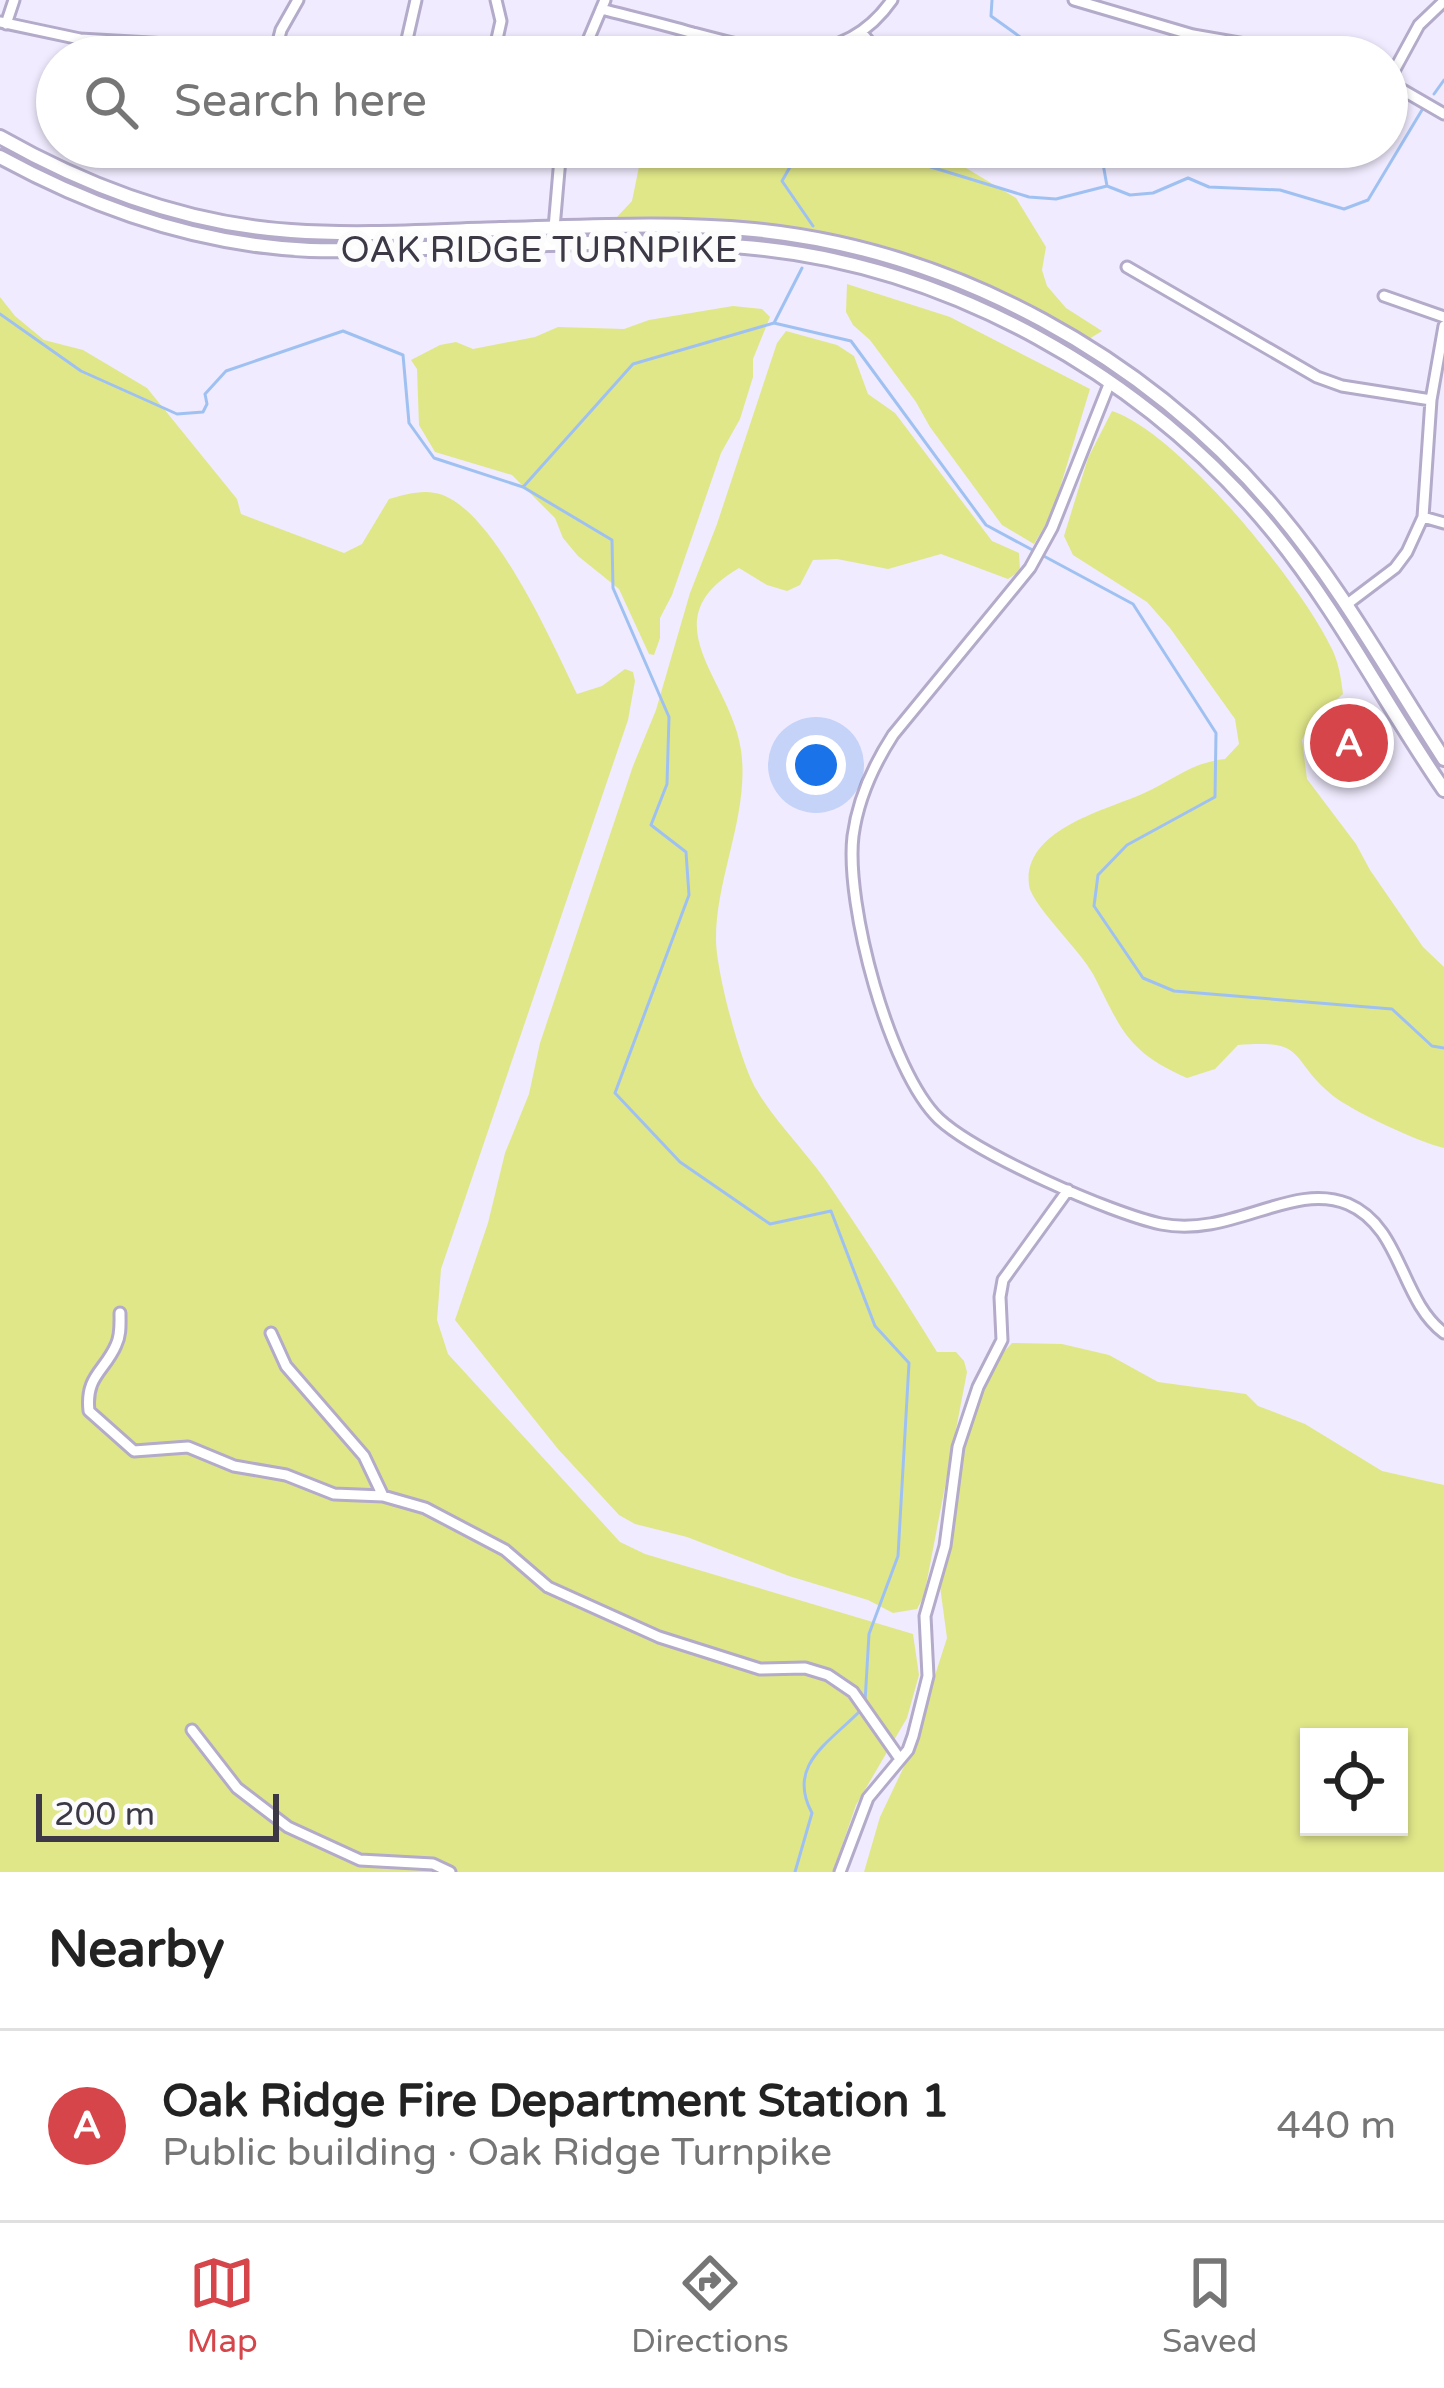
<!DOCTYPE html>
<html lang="en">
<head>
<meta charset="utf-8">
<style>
	:root { --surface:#fff; --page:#f6f6f6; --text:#222; --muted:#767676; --line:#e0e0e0; --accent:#d5454a }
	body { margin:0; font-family:"Varela Round",sans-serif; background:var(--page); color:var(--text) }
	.controls { position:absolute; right:36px; bottom:36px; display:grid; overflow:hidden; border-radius:0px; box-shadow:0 3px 9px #0004 }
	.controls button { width:108px; height:108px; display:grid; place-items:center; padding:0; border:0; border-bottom:3px solid var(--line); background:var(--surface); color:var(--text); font:60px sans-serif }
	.scale { position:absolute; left:36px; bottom:30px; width:243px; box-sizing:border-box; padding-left:12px; border:6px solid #3c3845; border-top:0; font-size:33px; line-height:42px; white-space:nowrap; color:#3c3845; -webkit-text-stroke:9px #fcfcfc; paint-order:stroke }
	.you { position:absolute; left:816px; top:765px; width:42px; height:42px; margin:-30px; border:9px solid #fff; border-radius:50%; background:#1a73e8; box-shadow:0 0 0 18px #1a73e833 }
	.badge { display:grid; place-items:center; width:78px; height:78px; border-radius:50%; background:var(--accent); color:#fff; font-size:39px; font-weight:700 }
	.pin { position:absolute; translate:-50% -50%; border:6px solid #fff; box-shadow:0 3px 12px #0006 }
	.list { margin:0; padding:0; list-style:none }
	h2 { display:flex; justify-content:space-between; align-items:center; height:156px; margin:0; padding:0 48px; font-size:51px }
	h2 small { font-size:39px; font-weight:400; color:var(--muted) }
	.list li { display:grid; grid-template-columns:78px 1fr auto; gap:36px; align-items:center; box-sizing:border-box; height:192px; padding:0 48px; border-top:3px solid var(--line) }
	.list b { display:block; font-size:45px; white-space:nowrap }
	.list p { margin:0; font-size:39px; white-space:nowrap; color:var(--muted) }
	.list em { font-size:39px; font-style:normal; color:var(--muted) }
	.icon { flex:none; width:66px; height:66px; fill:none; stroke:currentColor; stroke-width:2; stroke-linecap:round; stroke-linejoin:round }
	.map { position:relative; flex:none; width:1444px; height:1872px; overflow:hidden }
	.search { position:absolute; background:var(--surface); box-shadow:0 3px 9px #0004; left:36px; right:36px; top:36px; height:132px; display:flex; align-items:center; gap:30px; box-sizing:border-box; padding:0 42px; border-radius:66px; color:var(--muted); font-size:45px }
	.sheet { height:348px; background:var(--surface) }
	nav { display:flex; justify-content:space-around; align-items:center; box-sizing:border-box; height:168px; border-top:3px solid var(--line); background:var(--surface); font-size:33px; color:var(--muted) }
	nav a { display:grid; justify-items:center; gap:6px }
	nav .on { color:var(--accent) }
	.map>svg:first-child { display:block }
	.green { fill:#e0e789; fill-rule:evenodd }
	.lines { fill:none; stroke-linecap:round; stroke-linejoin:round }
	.stream { stroke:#9fc1f2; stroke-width:3 }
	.minor-casing { stroke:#b3abc9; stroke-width:15 }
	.highway-casing { stroke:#b3abc9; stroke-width:18 }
	.minor { stroke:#fff; stroke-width:9 }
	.highway { stroke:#fff; stroke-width:12 }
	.labels { text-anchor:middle; stroke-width:12; stroke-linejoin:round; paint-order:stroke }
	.street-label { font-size:36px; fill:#3c3845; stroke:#fcfcfc }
</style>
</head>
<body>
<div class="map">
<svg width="1444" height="1872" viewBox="0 0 1444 1872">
	<rect width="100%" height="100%" fill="#f0ebfe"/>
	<!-- green -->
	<path class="green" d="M643 147H931L1016 198 1046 247 1042 270 1047 286 1066 308 1102 331 1089 339C947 248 782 215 616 218L632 201Z
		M847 284 950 317 1090 389 1052 514 1034 544 1002 525 930 427 916 402 870 340 853 325 846 312Z
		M0 297 15 316 44 340 83 350 147 388 237 499 241 514 344 553 362 544 389 499C404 495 420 490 435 493 491 502 553 645 577 694L602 686 625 669 633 672 635 681 628 720 441 1269 437 1320 448 1354 620 1542 645 1554 913 1634 919 1675 907 1718 856 1805 833 1872H0Z
		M733 306 762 309 770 317 753 359V377L740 419 721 453 672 595 660 618V638L654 655 649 654 619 589 578 556 563 538 555 518 512 475 435 452 419 425 417 369 411 360 440 345 456 342 473 349 535 337 558 327 624 329 649 320Z
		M786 331 837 345 854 356 868 394 895 413 992 541 1019 553 1020 571 1008 579 941 554 888 569 837 559 813 560 800 585 787 591 767 585 739 568C648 621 731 679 741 750 750 813 716 876 716 939 716 971 740 1061 756 1089 777 1125 810 1155 833 1191 869 1244 903 1297 937 1352H956L964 1361 967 1372 924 1596 917 1609 893 1613 868 1600 789 1576 687 1537 635 1524 619 1515 558 1449 455 1320 488 1223 505 1153 529 1094 540 1043 633 766 656 710 690 593 717 524 777 343Z
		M1112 411C1178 432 1302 585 1332 649 1339 664 1341 678 1343 694L1310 724 1302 740 1307 779 1356 844 1370 870 1423 947 1444 967V1148C1418 1142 1352 1111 1332 1095 1288 1059 1309 1039 1238 1045L1215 1069 1187 1078C1126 1051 1122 1030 1093 974 1081 951 1031 904 1029 885 1022 830 1106 810 1142 794 1173 781 1189 763 1225 759L1239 744 1235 719 1170 628 1147 602 1073 555 1064 536 1088 458Z
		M1012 1343 1062 1344 1109 1355 1158 1382 1246 1394 1258 1406 1305 1424 1382 1471 1444 1485V1872H864L880 1817 909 1756 947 1638 939 1579 962 1450 977 1401 998 1358ZM1309 1737H1399V1827H1309Z"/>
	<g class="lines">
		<!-- stream -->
		<path class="stream" d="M992 0 991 16 1048 57
			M1434 94 1444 80
			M1100 147 1107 186
			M813 226 782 181 790 167 869 148 1029 197 1056 199 1107 186 1130 195 1153 193 1188 178 1209 187 1280 190 1344 209 1368 200 1422 110
			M0 314 81 371 177 414 203 412 207 404 205 394 226 371 343 331 403 355 409 423 434 458 523 487 612 540 613 588 669 717 667 784 651 825 686 852 689 895 615 1093 680 1162 770 1224 831 1211 875 1326 909 1363 898 1556 869 1634 865 1702
			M774 323 802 268
			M524 486 633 364 774 323 851 341 986 525 1133 604 1216 733 1215 797 1127 845 1098 875 1094 906 1143 978 1174 991 1392 1009 1432 1046 1444 1048
			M795 1872 812 1813C786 1765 829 1743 861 1710"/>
		<defs>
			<path id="minor" d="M1074 0 1193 35 1321 57
				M601 9C632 17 662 24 693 33 765 52 841 73 892 0
				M0 22 80 39 274 50
				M6 24 14 0
				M861 32 882 57
				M274 57 281 30 298 0
				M403 57 416 0
				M493 57 501 21 496 0
				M581 57 605 0
				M1190 57 1193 35
				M1387 81 1444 114
				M1388 82 1419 25 1444 1
				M554 228 561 147
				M1127 267 1317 377 1342 386 1431 400
				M1384 296 1444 317
				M1110 382 1052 528 1030 568 893 735C873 766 858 798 853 836 845 904 889 1071 939 1119 977 1154 1110 1213 1161 1224 1232 1238 1292 1181 1348 1204 1402 1227 1400 1300 1444 1333
				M1423 517 1444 523
				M1346 605 1395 568 1407 552 1423 517 1431 400 1444 326
				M120 1313C120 1324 121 1335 116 1345 105 1371 85 1376 89 1411L134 1451 188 1447 234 1466 286 1475 334 1494 383 1496 425 1508 505 1550 548 1587 659 1637 760 1669 805 1668 828 1675 853 1692 900 1759
				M271 1333 286 1366 364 1456 383 1496
				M192 1730 237 1788 288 1827 360 1860 433 1864 450 1872
				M840 1872 868 1798 908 1750 913 1736 928 1676 925 1616 945 1546 958 1447 978 1387 1002 1340 1000 1297 1003 1280 1068 1190"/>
			<path id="highway" d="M0 137C90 188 187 224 291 231 360 236 431 231 500 229 585 227 669 222 754 230 955 250 1148 357 1277 511 1341 587 1390 676 1444 759
				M0 157C95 209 201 245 310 250 367 252 425 247 482 246 570 244 658 239 745 247 948 264 1146 376 1274 533 1339 613 1386 706 1444 790"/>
		</defs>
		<!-- minor casing -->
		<use href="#minor" class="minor-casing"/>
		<!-- highway casing -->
		<use href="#highway" class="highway-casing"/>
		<!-- minor -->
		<use href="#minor" class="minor"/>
		<!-- highway -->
		<use href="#highway" class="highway"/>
	</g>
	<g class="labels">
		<!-- street labels -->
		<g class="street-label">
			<text x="539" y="262">OAK RIDGE TURNPIKE</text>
		</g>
	</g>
</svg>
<div class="controls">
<button><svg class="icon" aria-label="locate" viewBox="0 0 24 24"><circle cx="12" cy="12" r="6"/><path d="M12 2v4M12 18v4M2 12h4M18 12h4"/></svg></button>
</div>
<div class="scale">200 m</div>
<div class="you"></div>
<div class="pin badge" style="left:1349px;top:743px">A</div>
<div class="search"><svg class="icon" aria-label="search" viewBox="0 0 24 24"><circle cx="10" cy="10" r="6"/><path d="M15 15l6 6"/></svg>Search here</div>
</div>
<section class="sheet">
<h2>Nearby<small></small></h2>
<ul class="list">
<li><span class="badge">A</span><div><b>Oak Ridge Fire Department Station 1</b><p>Public building · Oak Ridge Turnpike</p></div><em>440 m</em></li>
</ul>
</section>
<nav>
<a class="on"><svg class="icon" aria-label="map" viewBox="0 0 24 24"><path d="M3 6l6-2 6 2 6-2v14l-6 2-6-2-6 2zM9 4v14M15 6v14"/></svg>Map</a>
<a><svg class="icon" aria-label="directions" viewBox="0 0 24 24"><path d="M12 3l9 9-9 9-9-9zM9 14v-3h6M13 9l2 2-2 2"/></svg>Directions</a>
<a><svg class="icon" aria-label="saved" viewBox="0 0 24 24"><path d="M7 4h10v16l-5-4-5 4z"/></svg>Saved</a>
</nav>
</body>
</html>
